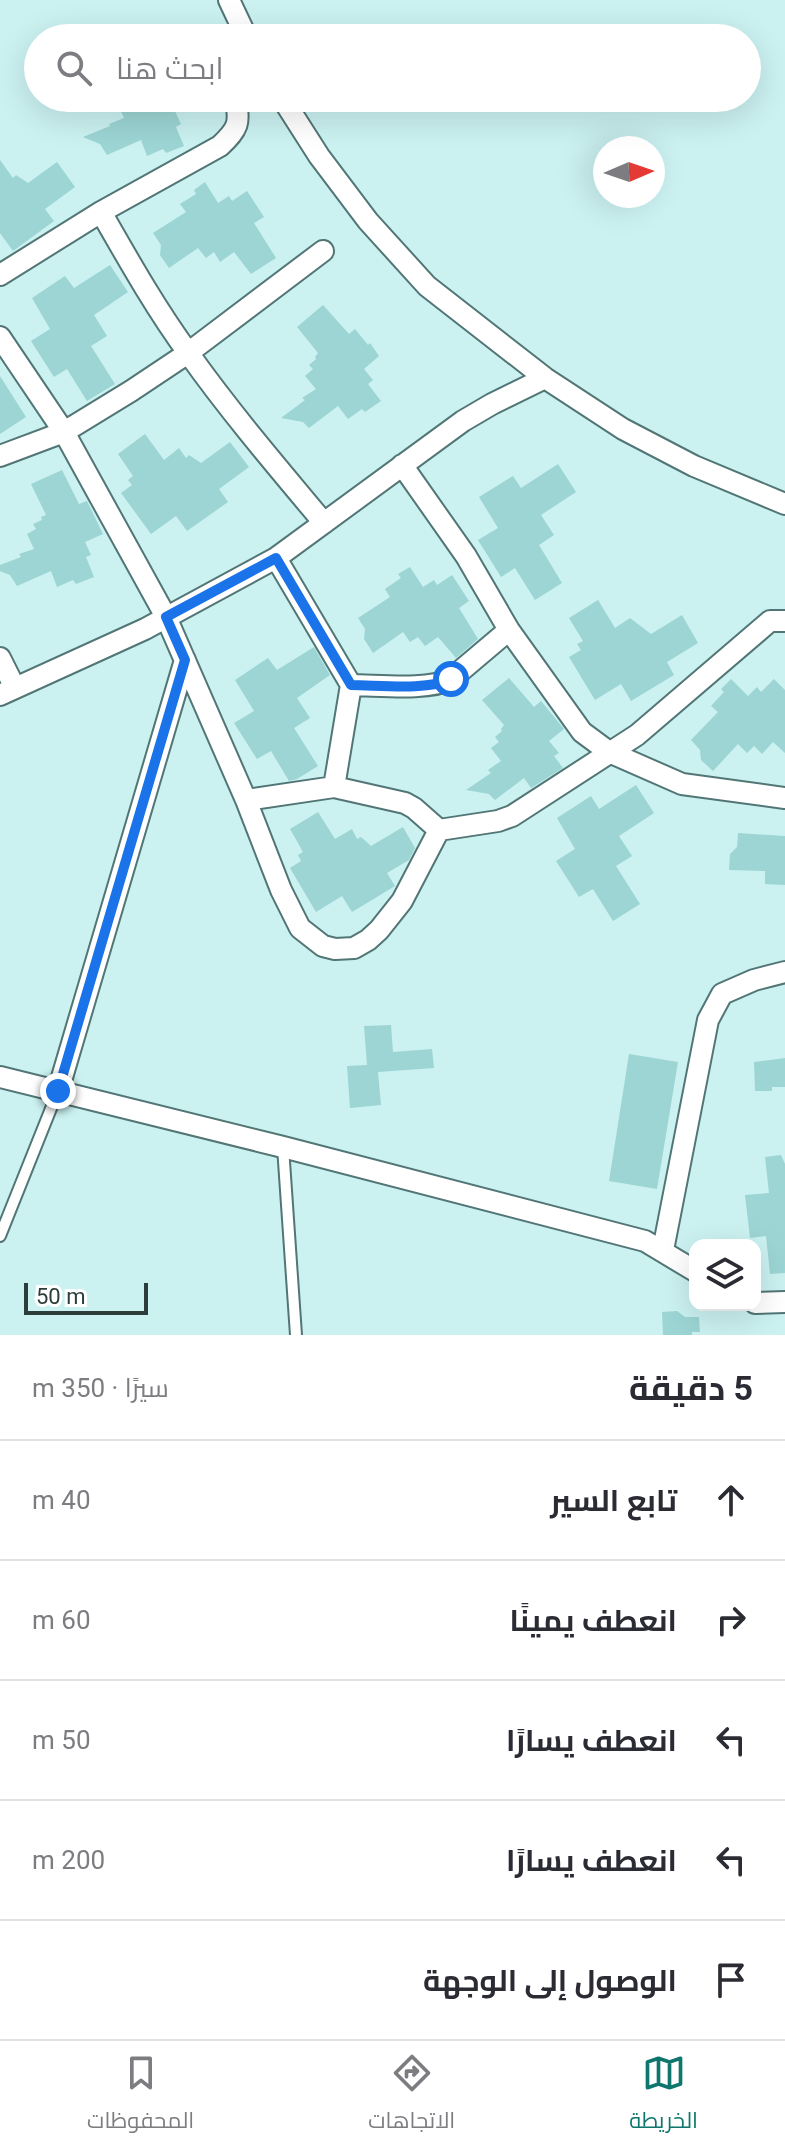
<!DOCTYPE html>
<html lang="ar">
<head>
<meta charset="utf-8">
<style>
	:root { --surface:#fff; --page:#f7f7f7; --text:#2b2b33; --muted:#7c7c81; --line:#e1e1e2; --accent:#0f766e }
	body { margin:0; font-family:Roboto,Cairo,sans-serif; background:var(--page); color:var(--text); direction:rtl }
	.controls { position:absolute; right:24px; bottom:24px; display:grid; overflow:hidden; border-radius:16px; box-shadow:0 8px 32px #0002 }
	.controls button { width:72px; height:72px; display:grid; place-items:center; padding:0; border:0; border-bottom:2px solid var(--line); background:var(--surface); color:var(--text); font:40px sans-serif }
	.compass { position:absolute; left:593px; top:136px; width:72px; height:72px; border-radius:50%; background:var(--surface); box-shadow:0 8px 32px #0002; rotate:88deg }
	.scale { position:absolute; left:24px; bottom:20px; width:124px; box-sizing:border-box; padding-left:8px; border:4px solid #2d3d3c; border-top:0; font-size:22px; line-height:28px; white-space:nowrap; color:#2d3d3c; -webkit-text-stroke:6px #fff; paint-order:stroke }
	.stop { position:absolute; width:24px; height:24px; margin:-18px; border:6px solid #1a73e8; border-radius:50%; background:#fff }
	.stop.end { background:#1a73e8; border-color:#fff; box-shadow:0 2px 8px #0008 }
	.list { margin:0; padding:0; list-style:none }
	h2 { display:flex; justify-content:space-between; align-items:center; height:104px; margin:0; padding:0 32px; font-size:34px }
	h2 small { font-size:26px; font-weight:400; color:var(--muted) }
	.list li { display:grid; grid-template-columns:52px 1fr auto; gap:24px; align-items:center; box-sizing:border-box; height:120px; padding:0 32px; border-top:2px solid var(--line) }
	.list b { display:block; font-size:30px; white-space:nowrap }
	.list em { font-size:26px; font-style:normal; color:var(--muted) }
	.icon { flex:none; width:44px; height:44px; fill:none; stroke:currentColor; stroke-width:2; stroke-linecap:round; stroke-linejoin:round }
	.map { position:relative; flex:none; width:785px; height:1335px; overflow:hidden; direction:ltr }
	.search { position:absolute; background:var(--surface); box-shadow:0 8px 32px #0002; left:24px; right:24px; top:24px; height:88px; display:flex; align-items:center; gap:20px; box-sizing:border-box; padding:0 28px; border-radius:44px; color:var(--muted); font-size:30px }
	.sheet { height:704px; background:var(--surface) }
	nav { display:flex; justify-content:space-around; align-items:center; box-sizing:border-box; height:112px; border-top:2px solid var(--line); background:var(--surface); font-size:22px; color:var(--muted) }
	nav a { display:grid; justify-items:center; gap:4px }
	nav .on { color:var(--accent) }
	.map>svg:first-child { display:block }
	.building { fill:#9cd5d4 }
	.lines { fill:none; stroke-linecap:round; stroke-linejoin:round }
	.service-casing { stroke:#527575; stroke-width:14 }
	.minor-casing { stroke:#527575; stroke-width:24 }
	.service { stroke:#fff; stroke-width:10 }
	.minor { stroke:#fff; stroke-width:20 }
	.route { stroke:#1a73e8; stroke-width:10 }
</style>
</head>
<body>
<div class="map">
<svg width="785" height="1335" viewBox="0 0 785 1335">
	<rect width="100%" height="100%" fill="#cbf1f1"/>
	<!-- building -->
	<path class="building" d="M127 98H204L175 111 181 124 176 127 184 146 166 153 163 149 147 156 141 140 107 155 100 144 83 137 110 126 109 124 124 118 117 103Z
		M0 160 13 178 16 175 28 183 57 162 75 187 45 209 54 221 13 251 0 233Z
		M205 182 218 203 229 196 232 201 247 191 264 217 254 223 276 258 251 274 234 252 220 262 214 252 206 258 198 248 169 268 160 255 161 245 153 233 186 212 180 204 196 194 194 190Z
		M110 265 128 292 94 315 107 336 91 346 115 384 87 401 67 369 54 377 31 341 50 329 32 298 65 276 74 288Z
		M323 305 349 334 355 329 368 345 370 343 379 356 364 369 373 380 368 384 381 401 365 412 362 409 348 419 338 406 309 428 303 422 281 418 305 400 302 398 316 389 305 376 313 369 309 365 316 359 315 357 318 353 297 327Z
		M0 376 26 417 0 434Z
		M145 434 164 460 179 448 186 458 189 455 201 463 230 442 249 467 219 489 228 502 187 531 176 516 151 534 121 493 132 485 128 480 133 476 118 454Z
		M558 464 576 492 541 515 554 535 539 545 562 583 535 600 515 568 501 577 478 540 498 528 479 497 513 476 521 488Z
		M62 470 79 504 87 501 103 534 85 542 91 555 86 557 94 577 76 584 73 580 57 587 51 571 17 586 10 575 0 571V565L21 557 19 554 34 549 27 534 36 529 33 524 42 520 41 517 46 515 31 484Z
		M410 567 423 587 434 580 437 585 452 575 469 601 459 608 478 639 456 658 438 637 425 646 418 637 410 642 403 632 373 653 364 639 365 629 358 618 390 597 385 589 401 578 398 574Z
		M598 600 615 628 630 618 651 634 682 615 698 643 667 662 674 675 631 701 621 684 595 700 569 657 581 650 577 644 583 641 569 618Z
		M314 647 330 675 297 698 310 718 294 728 318 766 297 779 289 781 271 751 257 759 234 723 254 711 235 680 268 658 277 670Z
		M509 678 534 707 541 701 564 729 549 741 559 753 554 756 563 768 531 788 524 778 495 800 489 794 466 790 491 773 488 770 501 761 491 748 499 742 495 737 502 731 501 729 504 725 482 700Z
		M731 679 748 696 757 687 761 692 774 679 785 690V753L773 742 762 754 754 746 747 753 738 744 713 771 701 760 700 750 691 740 718 712 711 706 724 692 721 689Z
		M636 785 654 813 619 836 632 856 616 866 640 904 613 921 593 889 579 897 556 861 575 849 557 818 591 796 599 809Z
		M318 812 335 839 352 829 357 839 361 837 371 846 403 827 415 848 409 860 387 873 395 886 352 912 342 896 316 912 290 868 301 861 298 855 303 852 290 829Z
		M738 833 785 836V885L765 884V871L729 870 730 854 737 847Z
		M391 1025 393 1052 432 1049 434 1068 378 1072 381 1105 350 1108 347 1066 367 1065 364 1026Z
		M629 1054 678 1062 657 1189 609 1181Z
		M785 1058V1087H772V1091H755L754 1062Z
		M781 1155 785 1164V1273L770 1274 766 1236 750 1238 745 1195 769 1193 765 1157Z
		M677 1311 685 1317H699L700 1332H692V1335H663L662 1312Z"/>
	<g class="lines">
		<defs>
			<path id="service" d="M283 1147 296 1335
				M0 1236 58 1091"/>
			<path id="minor" d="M229 0 247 38
				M282 98 319 156 368 221 427 286 545 378 623 429 694 466 785 504
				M101 212C129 261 156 309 189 354 231 413 278 468 324 523
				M0 275 101 212 220 146C238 129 241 123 235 98
				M0 337 64 432 166 617 246 800 281 890 300 928 323 946 335 949 354 948 368 940 379 930 402 901 439 830
				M0 456 64 432 131 391 188 353 323 251
				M276 558 351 685C378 685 428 691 451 679L509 630 466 556 402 465
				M509 630 582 732 609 752 682 784 785 798
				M0 658 15 688
				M351 685 334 787 405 803 414 808 439 830 498 821 512 816 637 735 770 621H785
				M0 695 145 629 276 558 463 421 492 404 545 378
				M246 800 334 787
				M0 1077 283 1147 645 1241 695 1271
				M58 1091 185 660
				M663 1250 708 1020 722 994 754 980 785 972
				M755 1303 785 1302"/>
		</defs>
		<!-- service casing -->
		<use href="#service" class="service-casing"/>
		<!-- minor casing -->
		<use href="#minor" class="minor-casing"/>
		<!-- service -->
		<use href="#service" class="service"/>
		<!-- minor -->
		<use href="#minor" class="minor"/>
	</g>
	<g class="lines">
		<!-- route -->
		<path class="route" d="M58 1091 185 660 166 617 276 558 351 685C378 685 428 691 451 679"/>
	</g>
</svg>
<div class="controls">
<button><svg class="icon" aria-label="layers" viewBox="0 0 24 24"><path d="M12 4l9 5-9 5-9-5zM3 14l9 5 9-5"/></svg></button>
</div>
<svg class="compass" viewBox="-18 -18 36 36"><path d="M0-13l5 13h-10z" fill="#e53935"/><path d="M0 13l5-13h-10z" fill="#7c7c81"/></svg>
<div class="scale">50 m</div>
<div class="stop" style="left:451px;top:679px"></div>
<div class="stop end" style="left:58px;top:1091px"></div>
<div class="search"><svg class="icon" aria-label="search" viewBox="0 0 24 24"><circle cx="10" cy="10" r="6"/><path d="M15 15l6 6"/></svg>ابحث هنا</div>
</div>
<section class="sheet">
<h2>5 دقيقة<small>سيرًا · 350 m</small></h2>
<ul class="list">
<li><svg class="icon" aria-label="ahead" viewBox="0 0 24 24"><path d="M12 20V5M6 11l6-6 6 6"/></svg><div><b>تابع السير</b></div><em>40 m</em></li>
<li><svg class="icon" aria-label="right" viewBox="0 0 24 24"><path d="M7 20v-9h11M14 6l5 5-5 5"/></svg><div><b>انعطف يمينًا</b></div><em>60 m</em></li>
<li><svg class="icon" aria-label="left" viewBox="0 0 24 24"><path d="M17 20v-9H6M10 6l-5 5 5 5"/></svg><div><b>انعطف يسارًا</b></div><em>50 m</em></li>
<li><svg class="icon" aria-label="left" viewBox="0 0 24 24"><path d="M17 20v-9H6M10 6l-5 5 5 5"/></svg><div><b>انعطف يسارًا</b></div><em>200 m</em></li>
<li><svg class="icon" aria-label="arrive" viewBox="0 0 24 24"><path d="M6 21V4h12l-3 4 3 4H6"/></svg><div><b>الوصول إلى الوجهة</b></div></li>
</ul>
</section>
<nav>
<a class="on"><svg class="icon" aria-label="map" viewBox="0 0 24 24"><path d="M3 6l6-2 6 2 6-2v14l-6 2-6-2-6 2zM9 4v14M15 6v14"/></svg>الخريطة</a>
<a><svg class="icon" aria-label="directions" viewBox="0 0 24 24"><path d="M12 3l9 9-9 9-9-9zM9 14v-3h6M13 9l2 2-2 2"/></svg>الاتجاهات</a>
<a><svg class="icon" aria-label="saved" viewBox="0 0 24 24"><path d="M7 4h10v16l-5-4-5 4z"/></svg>المحفوظات</a>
</nav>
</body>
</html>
